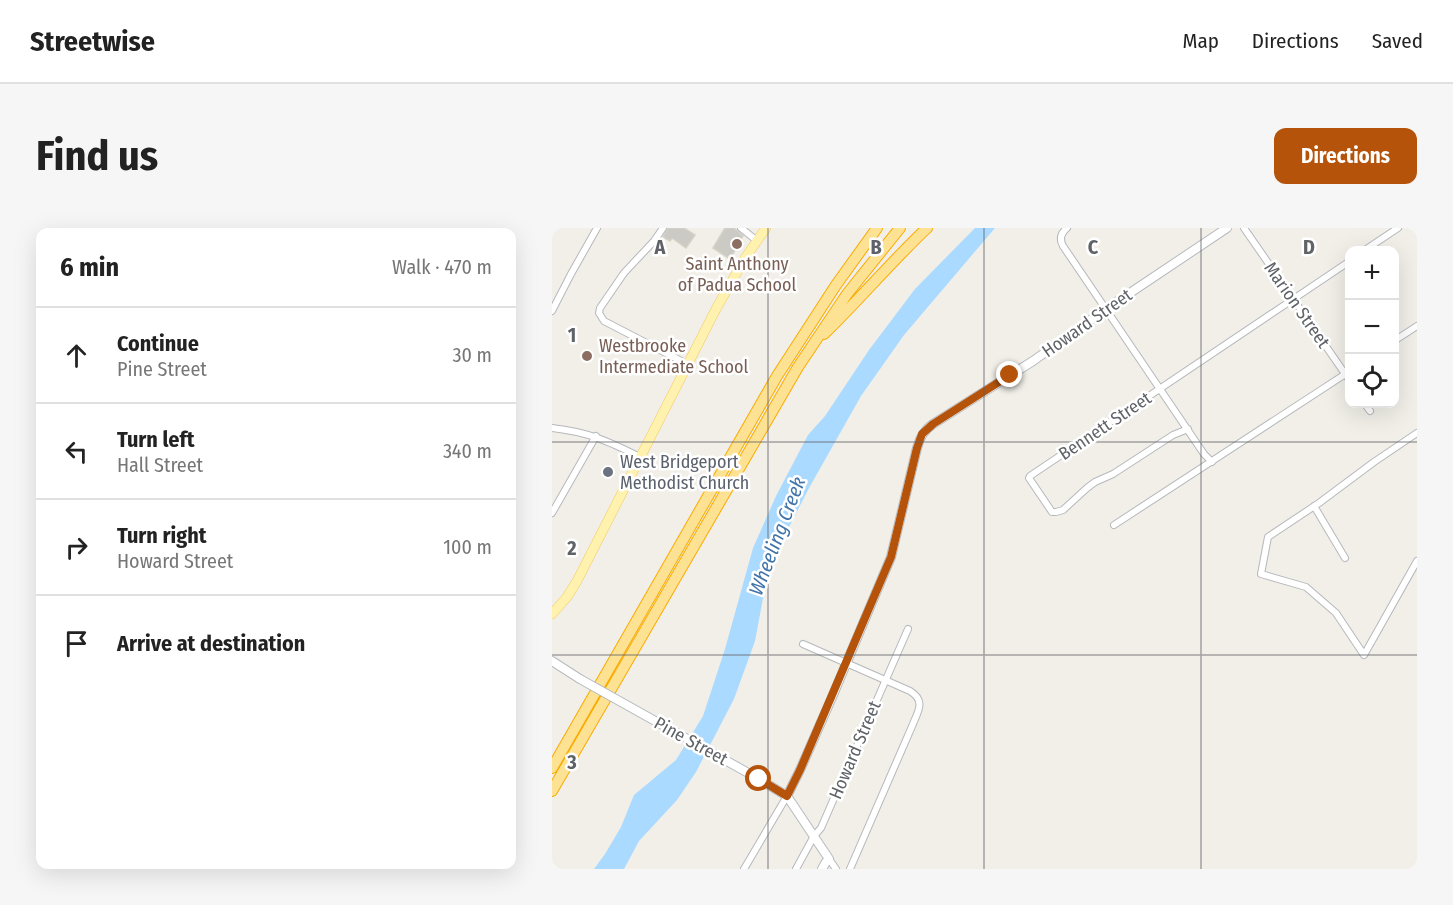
<!DOCTYPE html>
<html lang="en">
<head>
<meta charset="utf-8">
<style>
	:root { --surface:#fff; --page:#f6f6f6; --text:#222; --muted:#767676; --line:#e0e0e0; --accent:#b45309 }
	body { margin:0; font-family:"Fira Sans Condensed",sans-serif; background:var(--page); color:var(--text) }
	.controls { position:absolute; right:18px; top:18px; display:grid; overflow:hidden; border-radius:12px; box-shadow:0 6px 24px #0002 }
	.controls button { width:54px; height:54px; display:grid; place-items:center; padding:0; border:0; border-bottom:2px solid var(--line); background:var(--surface); color:var(--text); font:30px sans-serif }
	.stop { position:absolute; width:18px; height:18px; margin:-14px; border:4px solid #b45309; border-radius:50%; background:#fff }
	.stop.end { background:#b45309; border-color:#fff; box-shadow:0 2px 6px #0008 }
	.list { margin:0; padding:0; list-style:none }
	h2 { display:flex; justify-content:space-between; align-items:center; height:78px; margin:0; padding:0 24px; font-size:26px }
	h2 small { font-size:20px; font-weight:400; color:var(--muted) }
	.list li { display:grid; grid-template-columns:39px 1fr auto; gap:18px; align-items:center; box-sizing:border-box; height:96px; padding:0 24px; border-top:2px solid var(--line) }
	.list b { display:block; font-size:22px; white-space:nowrap }
	.list p { margin:0; font-size:20px; white-space:nowrap; color:var(--muted) }
	.list em { font-size:20px; font-style:normal; color:var(--muted) }
	.icon { flex:none; width:33px; height:33px; fill:none; stroke:currentColor; stroke-width:2; stroke-linecap:round; stroke-linejoin:round }
	.map { position:relative; flex:none; width:865px; height:641px; overflow:hidden; border-radius:12px }
	header { display:flex; align-items:center; gap:36px; box-sizing:border-box; height:84px; padding:0 30px; background:var(--surface); border-bottom:2px solid var(--line) }
	header strong { font-size:28px }
	nav { display:flex; gap:33px; margin-inline-start:auto; font-size:21px }
	.intro { display:flex; align-items:center; justify-content:space-between; box-sizing:border-box; height:144px; padding:0 36px }
	h1 { margin:0; font-size:42px }
	.button { padding:15px 27px; border-radius:12px; background:var(--accent); color:#fff; font-size:21px; font-weight:700 }
	main { display:flex; gap:36px; padding:0 36px }
	aside { flex:1; background:var(--surface); border-radius:12px; box-shadow:0 6px 24px #0002 }
	.map>svg:first-child { display:block }
	.water { fill:#aadaff }
	.building { fill:#cccac5; stroke:#d6d1c6; stroke-width:1.5 }
	.lines { fill:none; stroke-linecap:round; stroke-linejoin:round }
	.street-casing { stroke:#b5b8bc; stroke-width:8 }
	.secondary-casing { stroke:#b6babf; stroke-width:10 }
	.primary-casing { stroke:#f2c960; stroke-width:10 }
	.highway-casing { stroke:#f9ab00; stroke-width:12 }
	.street { stroke:#fff; stroke-width:6 }
	.secondary { stroke:#fff; stroke-width:8 }
	.primary { stroke:#fff2af; stroke-width:9 }
	.highway { stroke:#fde293; stroke-width:10 }
	.secondary-bridge-casing { stroke:#b6babf; stroke-width:10; stroke-linecap:butt }
	.secondary-bridge { stroke:#fff; stroke-width:8 }
	.route { stroke:#b45309; stroke-width:8 }
	.grid { fill:none; stroke:#5f6368; stroke-width:1.5; stroke-opacity:0.55 }
	.education-dot { fill:#8d6e63; stroke:#fff; stroke-width:2 }
	.worship-dot { fill:#6b7280; stroke:#fff; stroke-width:2 }
	.labels { text-anchor:middle; stroke-width:5; stroke-linejoin:round; paint-order:stroke }
	.education-label { font-size:18px; fill:#785e54; stroke:#fff }
	.street-label { font-size:18px; fill:#5f6368; stroke:#fff }
	.worship-label { font-size:18px; fill:#5b616d; stroke:#fff; text-anchor:start }
	.water-label { font-size:20px; font-style:italic; fill:#4174aa; stroke:#fff }
	.grid-label { font-size:20px; text-anchor:middle; font-weight:bold; fill:#5f6368; stroke:#fff; stroke-width:5; stroke-linejoin:round; paint-order:stroke }
</style>
</head>
<body>
<header>
<strong>Streetwise</strong>
<nav><a>Map</a><a>Directions</a><a>Saved</a></nav>
</header>
<div class="intro"><h1>Find us</h1><a class="button">Directions</a></div>
<main>
<aside>
<h2>6 min<small>Walk · 470 m</small></h2>
<ul class="list">
<li><svg class="icon" aria-label="ahead" viewBox="0 0 24 24"><path d="M12 20V5M6 11l6-6 6 6"/></svg><div><b>Continue</b><p>Pine Street</p></div><em>30 m</em></li>
<li><svg class="icon" aria-label="left" viewBox="0 0 24 24"><path d="M17 20v-9H6M10 6l-5 5 5 5"/></svg><div><b>Turn left</b><p>Hall Street</p></div><em>340 m</em></li>
<li><svg class="icon" aria-label="right" viewBox="0 0 24 24"><path d="M7 20v-9h11M14 6l5 5-5 5"/></svg><div><b>Turn right</b><p>Howard Street</p></div><em>100 m</em></li>
<li><svg class="icon" aria-label="arrive" viewBox="0 0 24 24"><path d="M6 21V4h12l-3 4 3 4H6"/></svg><div><b>Arrive at destination</b></div></li>
</ul>
</aside>
<div class="map">
<svg width="865" height="641" viewBox="0 0 865 641">
	<rect width="100%" height="100%" fill="#f1efe8"/>
	<!-- water -->
	<path class="water" d="M423 0H443L352 107 309 168 257 260 234 305 214 354 203 413 182 471 144 544 125 572 87 613 72 641H42L53 626 69 599 82 567 124 532 151 488 173 421 201 320 224 268 256 207 273 188 317 122 363 61Z"/>
	<!-- building -->
	<path class="building" d="M116 0H132L143 7 134 20 120 10 118 13 111 9Z
		M173 0H182L191 8 178 31 161 20Z"/>
	<g class="lines">
		<defs>
			<path id="street" d="M111 0 102 13 72 45 48 80 47 85 52 93 135 136
				M189 0 204 12
				M515 0C509 5 507 11 511 18L652 226 660 234
				M692 0 798 153
				M813 22 846 0
				M0 83 19 46 45 0
				M842 113 865 98
				M813 176 818 183
				M0 200C36 204 56 213 88 229
				M636 201 621 207 561 246 543 254 535 260 511 282 504 284H500L477 250 478 248 798 33
				M865 205 822 234 767 275 716 309 709 346 754 359 784 385 812 427 865 333
				M762 278 793 330
				M0 285 44 208
				M562 297 798 143
				M251 416 358 463C374 473 366 483 361 496L298 641
				M277 631 284 641
				M192 641 235 568
				M244 641 262 608 269 600 356 401"/>
			<path id="secondary" d="M0 433 28 451
				M207 551 235 568 277 631 274 634 270 641
				M235 568 248 542 281 467 339 329 365 220C368 209 372 202 381 196L481 133 554 81 675 0"/>
			<path id="primary" d="M0 386 15 369 25 353 164 81 193 30 214 0"/>
			<path id="highway" d="M272 106C307 72 339 34 375 0
				M0 540 225 148 284 57 325 0
				M0 563 246 139 295 66 348 0"/>
		</defs>
		<!-- street casing -->
		<use href="#street" class="street-casing"/>
		<!-- secondary casing -->
		<use href="#secondary" class="secondary-casing"/>
		<!-- primary casing -->
		<use href="#primary" class="primary-casing"/>
		<!-- highway casing -->
		<use href="#highway" class="highway-casing"/>
		<!-- street -->
		<use href="#street" class="street"/>
		<!-- secondary -->
		<use href="#secondary" class="secondary"/>
		<!-- primary -->
		<use href="#primary" class="primary"/>
		<!-- highway -->
		<use href="#highway" class="highway"/>
		<defs>
			<path id="secondary-bridge" d="M28 451 207 551"/>
		</defs>
		<!-- secondary-bridge casing -->
		<use href="#secondary-bridge" class="secondary-bridge-casing"/>
		<!-- secondary-bridge -->
		<use href="#secondary-bridge" class="secondary-bridge"/>
	</g>
	<g class="lines">
		<!-- route -->
		<path class="route" d="M207 551 235 568 248 542 339 329 365 220 370 206 381 196 458 147"/>
	</g>
	<!-- grid -->
	<path class="grid" d="M216 0V641M432 0V641M649 0V641M0 214H865M0 427H865"/>
	<!-- markers -->
	<g class="education-dot">
		<circle cx="185" cy="16" r="6"/>
		<circle cx="35" cy="128" r="6"/>
	</g>
	<circle class="worship-dot" cx="56" cy="244" r="6"/>
	<g class="labels">
		<!-- education labels -->
		<g class="education-label">
			<text x="185" y="42">Saint Anthony<tspan x="185" dy="21">of Padua School</tspan></text>
			<text x="47" y="124" text-anchor="start">Westbrooke<tspan x="47" dy="21">Intermediate School</tspan></text>
		</g>
		<!-- street labels -->
		<g class="street-label">
			<text transform="translate(745 77) rotate(55)" y="6">Marion Street</text>
			<text transform="translate(535 95) rotate(-35)" y="6">Howard Street</text>
			<text transform="translate(553 198) rotate(-34)" y="6">Bennett Street</text>
			<text transform="translate(139 513) rotate(29)" y="6">Pine Street</text>
			<text transform="translate(303 522) rotate(-67)" y="6">Howard Street</text>
		</g>
		<!-- worship labels -->
		<g class="worship-label">
			<text x="68" y="240">West Bridgeport<tspan x="68" dy="21">Methodist Church</tspan></text>
		</g>
		<!-- water labels -->
		<g class="water-label">
			<text transform="translate(225 308) rotate(-69)" y="7">Wheeling Creek</text>
		</g>
	</g>
	<g class="grid-label">
		<text x="108" y="26">A</text>
		<text x="324" y="26">B</text>
		<text x="541" y="26">C</text>
		<text x="757" y="26">D</text>
		<text x="20" y="114">1</text>
		<text x="20" y="327">2</text>
		<text x="20" y="541">3</text>
	</g>
</svg>
<div class="controls">
<button>+</button>
<button>−</button>
<button><svg class="icon" aria-label="locate" viewBox="0 0 24 24"><circle cx="12" cy="12" r="6"/><path d="M12 2v4M12 18v4M2 12h4M18 12h4"/></svg></button>
</div>
<div class="stop" style="left:207px;top:551px"></div>
<div class="stop end" style="left:458px;top:147px"></div>
</div>
</main>
</body>
</html>
